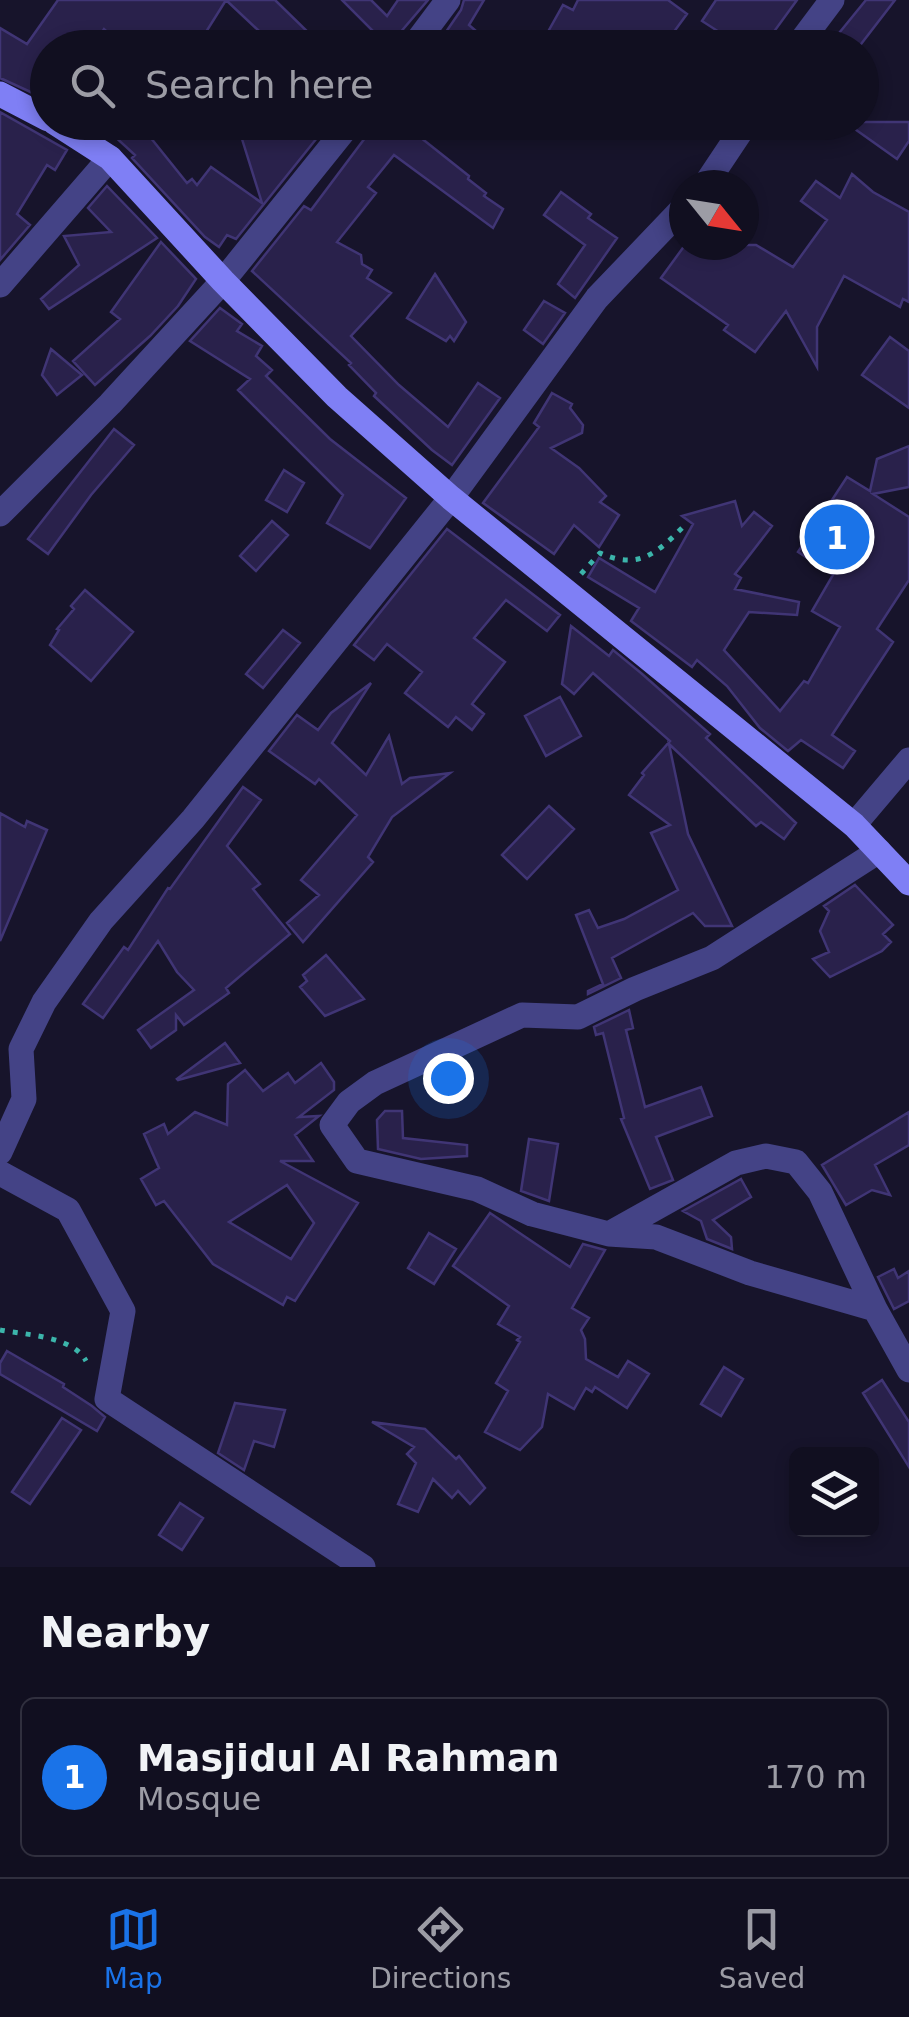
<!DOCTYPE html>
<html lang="en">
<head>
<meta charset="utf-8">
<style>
	:root { --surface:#110f20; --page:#1e1d2d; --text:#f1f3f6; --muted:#9c9ca5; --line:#302f3e; --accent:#1a73e8 }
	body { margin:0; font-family:"DejaVu Sans",sans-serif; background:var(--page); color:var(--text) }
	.controls { position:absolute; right:30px; bottom:30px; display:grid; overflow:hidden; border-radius:15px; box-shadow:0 5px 15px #0003 }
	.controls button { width:90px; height:90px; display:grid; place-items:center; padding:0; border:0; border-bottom:2px solid var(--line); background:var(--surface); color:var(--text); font:50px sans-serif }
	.compass { position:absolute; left:669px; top:170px; width:90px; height:90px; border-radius:50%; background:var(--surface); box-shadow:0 5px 15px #0003; rotate:120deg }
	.you { position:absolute; left:448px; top:1078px; width:35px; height:35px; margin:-25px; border:8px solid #fff; border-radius:50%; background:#1a73e8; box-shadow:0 0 0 15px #1a73e833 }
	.badge { display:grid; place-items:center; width:65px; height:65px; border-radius:50%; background:var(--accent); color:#fff; font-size:32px; font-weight:700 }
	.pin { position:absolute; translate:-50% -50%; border:5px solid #fff; box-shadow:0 2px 10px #0006 }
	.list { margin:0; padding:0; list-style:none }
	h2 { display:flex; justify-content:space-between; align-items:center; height:130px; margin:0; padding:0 40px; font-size:42px }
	h2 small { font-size:32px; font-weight:400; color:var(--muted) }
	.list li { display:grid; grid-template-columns:65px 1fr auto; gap:30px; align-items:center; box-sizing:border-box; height:160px; margin:0 20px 20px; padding:0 20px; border:2px solid var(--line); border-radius:15px }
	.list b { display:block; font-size:38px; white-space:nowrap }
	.list p { margin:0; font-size:32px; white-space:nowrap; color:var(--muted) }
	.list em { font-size:32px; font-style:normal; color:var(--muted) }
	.icon { flex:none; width:55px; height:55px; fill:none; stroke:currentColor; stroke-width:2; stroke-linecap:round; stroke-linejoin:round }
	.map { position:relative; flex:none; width:909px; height:1567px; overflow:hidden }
	.search { position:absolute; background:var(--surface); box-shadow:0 5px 15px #0003; left:30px; right:30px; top:30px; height:110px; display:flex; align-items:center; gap:25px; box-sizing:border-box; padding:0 35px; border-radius:55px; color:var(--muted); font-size:38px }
	.sheet { height:310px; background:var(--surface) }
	nav { display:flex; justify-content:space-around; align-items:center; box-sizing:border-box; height:140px; border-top:2px solid var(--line); background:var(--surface); font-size:28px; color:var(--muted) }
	nav a { display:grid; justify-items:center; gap:5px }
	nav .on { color:var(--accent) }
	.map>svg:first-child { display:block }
	.building { fill:#29214b; stroke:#403575; stroke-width:2.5; fill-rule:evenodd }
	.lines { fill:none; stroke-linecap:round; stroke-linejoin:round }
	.path { stroke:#3cb5ab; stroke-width:5; stroke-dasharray:5 8; stroke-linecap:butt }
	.street { stroke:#444386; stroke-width:25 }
	.secondary { stroke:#7f7ff5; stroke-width:25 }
</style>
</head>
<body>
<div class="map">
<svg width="909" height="1567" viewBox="0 0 909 1567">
	<rect width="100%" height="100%" fill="#17142b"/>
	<!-- building -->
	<path class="building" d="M58 0H275L312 36 301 48H291L282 39 275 46 226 0 196 48H126L104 29 91 48H48V100L0 78V28L27 44Z
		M342 0H371L387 16 398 0H428L387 48H357L372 30Z
		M464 0H484L469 25 476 31 465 48H435L461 10Z
		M578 0H668L687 14 662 48H580L549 30 563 5 573 10Z
		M716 0H797L762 48H744L702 21Z
		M866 0H895L858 48H847L835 38Z
		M0 112 67 150 55 170 47 165 17 214 30 225 0 260Z
		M99 122H138L187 183 192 179 197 185 211 167 262 203 242 139 254 136 249 122H298L317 138 236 239 227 235 219 247 205 237 132 158 135 155Z
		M377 122H401L469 176 468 179 486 193 484 196 503 209 493 228 394 155 368 187 376 193 337 242 361 255 362 264 372 270 367 278 391 293 351 336 399 385 448 427 478 383 500 398 452 465 432 450 374 396 376 393 349 365 351 363 252 271 304 206 311 210Z
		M845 122H909V141L897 159Z
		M852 174 873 192 909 212V302L903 299 900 307 844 276 817 327V367L786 311 755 352 724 330 728 325 661 278 685 245H756L793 267 827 220 801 201 816 181 840 198Z
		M107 186 157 238 49 309 41 299 79 265 64 236 111 232 88 208Z
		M561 192 591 214 588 218 617 238 575 298 558 284 585 245 544 215Z
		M161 242 196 279 178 306 150 336 95 385 73 361 120 319 111 312Z
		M435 274 466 322 454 341 450 336 446 341 407 318Z
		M544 301 565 313 543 344 524 330Z
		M220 308 242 324 237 331 262 346 256 356 272 370 266 376 330 439 406 498 370 548 327 523 343 495 238 390 250 379 190 341Z
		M890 337 909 351V408L862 375Z
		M51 349 82 375 57 395 42 375Z
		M552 393 572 404 570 408 583 425 582 433 551 448 579 468 606 496 600 502 619 515 599 547 574 525 554 554 483 503 539 427 534 423Z
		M114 429 134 445 91 495 48 554 28 539Z
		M909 446V487L873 494 909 517V580L877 629 893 642 832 735 855 751 843 768 801 740 788 751 760 728 727 686 697 660 692 667 631 621 639 608 588 577 599 558 655 592 693 524 682 516 735 501 742 526 754 512 772 526 735 574 741 578 735 589 799 602 797 615 749 612 724 650 780 711 804 681 808 683 840 627 812 611 833 575 798 552 847 477 870 491 877 459Z
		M284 470 304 483 287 512 266 500Z
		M272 521 288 535 256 571 240 556Z
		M447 529 560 615 547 631 506 600 474 638 505 662 472 704 484 714 472 730 456 717 448 727 405 693 422 672 387 644 374 660 354 645Z
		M85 590 133 632 91 681 50 645 59 630 57 629 74 609 71 606Z
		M571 626 609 656 613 650 641 673 710 734 706 738 796 823 784 839 761 822 756 826 669 744 688 834 732 926H705L693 913 612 958 621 978 588 994V991L603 984 576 915 589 910 598 928 624 919 678 890 651 833 670 825 629 795 644 775 642 773 670 741 593 673 574 694 562 684Z
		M283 630 300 643 263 688 246 674Z
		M371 683 332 743 366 775 389 736 402 784 410 778 450 773 392 817 368 857 373 862 303 942 287 923 319 895 301 880 357 815 319 779 315 784 269 751 297 715 318 730 331 713Z
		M560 697 581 736 546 756 525 716Z
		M243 787 261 800 227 846 260 884 253 889 290 934 226 988 229 993 184 1025 176 1015V1030L151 1048 138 1030 194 990 177 972 158 941 103 1018 83 1004 124 947 128 950 168 888 170 889Z
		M549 806 574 829 527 879 502 855Z
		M0 813 25 827 27 821 47 830 0 941Z
		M855 885 893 925 883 934 891 942 882 951 830 977 813 959 829 952 820 931 829 911 824 906Z
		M326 955 364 999 325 1016 300 987 307 981 303 975Z
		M629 1010 633 1028 626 1030 645 1107 701 1087 712 1116 656 1137 673 1180 650 1189 621 1119 624 1118 603 1033 596 1035 594 1027Z
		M225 1043 240 1063 178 1080 177 1079Z
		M321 1063 334 1082V1090L299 1117 319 1116 295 1135 313 1161H280L358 1203 295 1301 287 1297 283 1305 213 1264 164 1201 156 1205 141 1179 159 1168 144 1134 164 1124 168 1134 195 1112 227 1125 228 1084 245 1070 263 1091 288 1073 295 1083ZM287 1185 314 1223 291 1259 229 1222Z
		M385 1111H402L403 1138 467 1145V1156L421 1159 378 1149 377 1120Z
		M909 1112V1145L875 1165 890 1195 872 1190 846 1205 822 1165Z
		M529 1139 558 1144 549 1201 521 1191Z
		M741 1179 751 1197 713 1220 731 1237 732 1249 707 1239 701 1221 683 1211Z
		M490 1213 570 1267 583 1244 605 1250 572 1308 589 1318 581 1330 585 1339 586 1359 618 1377 628 1361 649 1374 627 1408 595 1387 592 1392 586 1388 574 1409 548 1394 542 1427 520 1450 485 1432 508 1391 496 1383 520 1342 517 1340 520 1337 498 1324 509 1306 453 1266Z
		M429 1233 456 1249 434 1284 408 1268Z
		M894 1269 898 1278 909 1271V1301L894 1309 878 1277Z
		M7 1351 64 1384 63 1387 92 1406 105 1417 97 1431 0 1374V1363Z
		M724 1367 743 1379 721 1416 701 1404Z
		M882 1380 909 1422V1467L863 1393Z
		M235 1403 285 1410 274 1447 254 1441 244 1470 218 1453Z
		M62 1418 81 1430 30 1504 12 1492Z
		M372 1422 425 1429 456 1459 459 1456 485 1488 470 1504 458 1491 452 1498 433 1479 418 1512 398 1504 416 1463 407 1454 414 1447Z
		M180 1503 203 1518 182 1550 159 1535Z"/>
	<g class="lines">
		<!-- path -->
		<path class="path" d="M581 574 600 553C638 570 656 554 682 528
			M0 1330C26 1335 73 1336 86 1361"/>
		<!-- street -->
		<path class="street" d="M412 48 448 0
			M796 48 832 0
			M705 185 747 122
			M0 285 110 158
			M0 514 110 404 223 281 351 122
			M854 825 909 760
			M879 851 712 958 635 989 578 1017 522 1015 375 1083 349 1102 332 1125 357 1161 477 1189 532 1214 609 1234 736 1163 766 1156 796 1162 820 1192 875 1309 909 1370
			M0 1152 24 1099 21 1049 44 1002 101 921 193 819 451 498 597 298 684 207
			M0 1173 68 1210 123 1311 107 1399 363 1567
			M609 1234 656 1237 750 1273 875 1309"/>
		<!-- secondary -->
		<path class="secondary" d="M0 94 48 119
			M54 122 110 158 223 281 337 397 451 498 854 825 909 883"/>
	</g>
</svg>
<div class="controls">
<button><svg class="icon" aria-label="layers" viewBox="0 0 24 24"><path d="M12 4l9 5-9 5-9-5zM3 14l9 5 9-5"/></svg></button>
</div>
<svg class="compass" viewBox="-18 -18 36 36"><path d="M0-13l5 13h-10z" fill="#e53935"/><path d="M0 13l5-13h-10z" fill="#9c9ca5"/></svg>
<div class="you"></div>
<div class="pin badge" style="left:837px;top:537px">1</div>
<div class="search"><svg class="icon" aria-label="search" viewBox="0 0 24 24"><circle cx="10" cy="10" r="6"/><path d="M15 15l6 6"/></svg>Search here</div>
</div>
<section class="sheet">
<h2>Nearby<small></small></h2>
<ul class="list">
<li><span class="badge">1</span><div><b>Masjidul Al Rahman</b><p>Mosque</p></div><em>170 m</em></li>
</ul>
</section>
<nav>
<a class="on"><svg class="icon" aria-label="map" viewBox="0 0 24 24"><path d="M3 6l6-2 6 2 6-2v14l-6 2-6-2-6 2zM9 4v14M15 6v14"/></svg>Map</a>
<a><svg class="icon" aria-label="directions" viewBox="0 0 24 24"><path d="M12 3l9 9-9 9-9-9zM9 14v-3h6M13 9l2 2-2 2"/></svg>Directions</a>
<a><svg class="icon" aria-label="saved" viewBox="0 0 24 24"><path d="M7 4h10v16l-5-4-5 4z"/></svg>Saved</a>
</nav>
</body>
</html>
